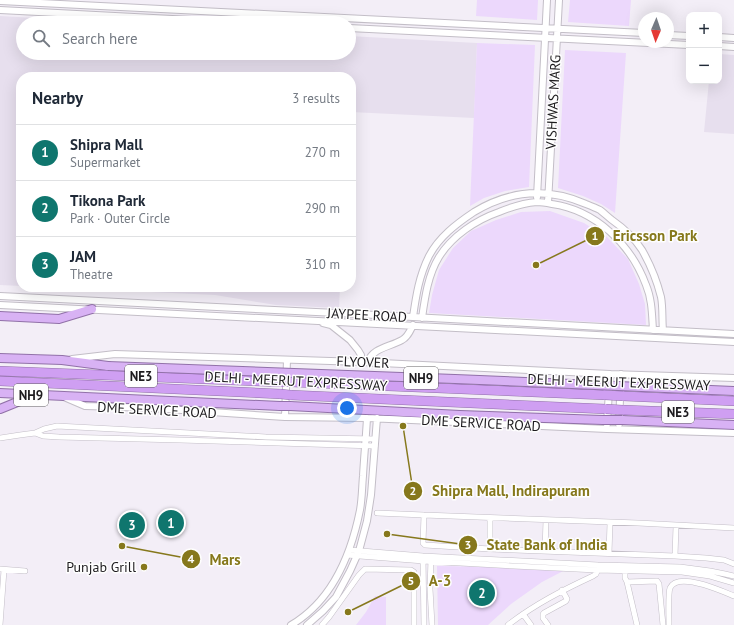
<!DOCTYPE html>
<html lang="en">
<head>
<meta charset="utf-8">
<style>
	:root { --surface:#fff; --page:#f6f6f7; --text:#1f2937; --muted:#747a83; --line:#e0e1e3; --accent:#0f766e }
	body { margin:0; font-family:"PT Sans",sans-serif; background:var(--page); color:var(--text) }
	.controls { position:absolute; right:12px; top:12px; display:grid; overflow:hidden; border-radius:8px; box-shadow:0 4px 16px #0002 }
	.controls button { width:36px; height:36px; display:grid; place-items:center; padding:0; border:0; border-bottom:1px solid var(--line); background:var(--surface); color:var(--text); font:20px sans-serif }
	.compass { position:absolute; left:638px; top:12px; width:36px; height:36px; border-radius:50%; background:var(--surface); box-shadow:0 4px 16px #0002; rotate:182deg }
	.you { position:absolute; left:347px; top:408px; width:14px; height:14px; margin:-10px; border:3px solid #fff; border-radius:50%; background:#1a73e8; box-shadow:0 0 0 6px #1a73e833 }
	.badge { display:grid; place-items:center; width:26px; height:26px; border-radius:50%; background:var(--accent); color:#fff; font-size:13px; font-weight:700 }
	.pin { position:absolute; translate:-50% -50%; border:2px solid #fff; box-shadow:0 1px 4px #0006 }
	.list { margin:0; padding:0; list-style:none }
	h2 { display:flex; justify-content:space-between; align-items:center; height:52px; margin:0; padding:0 16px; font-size:17px }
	h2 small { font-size:13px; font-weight:400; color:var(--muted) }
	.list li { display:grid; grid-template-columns:26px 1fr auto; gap:12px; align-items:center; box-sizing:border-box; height:56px; padding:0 16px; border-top:1px solid var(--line) }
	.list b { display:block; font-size:15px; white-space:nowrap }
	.list p { margin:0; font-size:13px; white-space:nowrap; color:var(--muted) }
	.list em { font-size:13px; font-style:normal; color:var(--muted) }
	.icon { flex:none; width:22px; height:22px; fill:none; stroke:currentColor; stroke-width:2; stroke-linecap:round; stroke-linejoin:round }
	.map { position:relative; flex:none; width:734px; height:625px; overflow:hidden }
	.search { position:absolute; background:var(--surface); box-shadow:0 4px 16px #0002; left:16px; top:16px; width:340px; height:44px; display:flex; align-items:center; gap:10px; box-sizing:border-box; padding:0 14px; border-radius:22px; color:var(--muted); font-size:15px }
	.panel { position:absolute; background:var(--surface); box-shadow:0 4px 16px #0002; left:16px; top:72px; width:340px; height:220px; border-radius:16px }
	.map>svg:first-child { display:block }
	.built { fill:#e7dfee }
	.green { fill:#ecd8fc }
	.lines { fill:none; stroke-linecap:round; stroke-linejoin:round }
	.minor-casing { stroke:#c3bec7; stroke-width:6 }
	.tertiary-casing { stroke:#c3bec7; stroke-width:8 }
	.trunk-casing { stroke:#9171a8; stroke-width:10 }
	.motorway-casing { stroke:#9171a8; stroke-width:10 }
	.minor { stroke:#fff; stroke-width:5 }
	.tertiary { stroke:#fff; stroke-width:6 }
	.trunk { stroke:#d8b2f4; stroke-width:8 }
	.motorway { stroke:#cf9ff2; stroke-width:9 }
	.trunk-bridge-casing { stroke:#9171a8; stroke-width:10; stroke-linecap:butt }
	.motorway-bridge-casing { stroke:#9171a8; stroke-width:10; stroke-linecap:butt }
	.trunk-bridge { stroke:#d8b2f4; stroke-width:8 }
	.motorway-bridge { stroke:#cf9ff2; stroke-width:9 }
	.poi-dot { fill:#86781c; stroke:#fefefe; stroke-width:1.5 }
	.labels { text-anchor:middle; stroke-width:3; stroke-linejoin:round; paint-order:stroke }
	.shield { fill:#fefefe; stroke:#605f61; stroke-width:1 }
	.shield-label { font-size:13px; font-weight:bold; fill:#1d1b1e }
	.street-label { font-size:14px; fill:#1d1b1e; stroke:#fefefe }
	.poi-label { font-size:14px; fill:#1d1b1e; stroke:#fefefe; text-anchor:end }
	.leader { fill:none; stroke:#86781c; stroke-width:1.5 }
	.callout-dot { fill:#86781c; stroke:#fefefe; stroke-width:1.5 }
	.mark-label { font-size:12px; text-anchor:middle; font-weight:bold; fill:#fff }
	.callout-label { font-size:15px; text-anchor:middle; font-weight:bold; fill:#86781c; stroke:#fefefe; stroke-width:3; stroke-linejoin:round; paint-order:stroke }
</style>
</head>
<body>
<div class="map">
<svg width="734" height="625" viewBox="0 0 734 625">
	<rect width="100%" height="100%" fill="#f3eef7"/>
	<!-- built -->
	<path class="built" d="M0 16 125 23H23V53H349V36L477 43 474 118 351 112V77H21V286L0 285Z
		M719 54 734 55V134L704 132 709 81H719Z
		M44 287H340L339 308 276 305 215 295Z"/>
	<!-- green -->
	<path class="green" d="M477 0H538L537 20 476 16Z
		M570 0H631L629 26 568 22Z
		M477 43 535 45 529 187 505 191 484 198 470 206Z
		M565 50 626 53 615 213 601 204 583 196 558 188Z
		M550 211 584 223 607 237 628 259 639 284 645 304 646 325 429 313 432 295 439 270 453 248 471 231 496 220 521 212Z
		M437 566 569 568 542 582 511 604 488 625H438Z
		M375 596 386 597V625H356L366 612Z"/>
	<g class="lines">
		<defs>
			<path id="minor" d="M35 433 44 429 57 426 266 437 375 439
				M0 438 20 435 35 433 43 436 59 437 180 440 375 446
				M377 513 424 515 423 543 425 545 490 549 675 556 706 558 724 560 734 564
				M424 515 638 523 734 528
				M490 549V518
				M349 550 423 556 598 565 680 567 710 571 725 574 734 576
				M545 551 546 520
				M609 553 610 523
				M347 555 424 561 514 566 597 570 682 572 710 576 734 583
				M675 556 676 526
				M423 558 424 625
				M431 559 430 589 432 625
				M0 569 25 571
				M625 571V578L627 582 657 581 659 584 663 625
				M627 582 637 625
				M523 614 531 625
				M0 625 4 570
				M322 625 329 617 359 575 365 569 411 570 414 572V625
				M508 625C535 604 563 590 593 576L596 574 598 569
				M548 625 543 618V614L544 613 566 601 567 599 562 590
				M669 625C669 618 668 593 670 588 678 571 722 591 734 596"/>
			<path id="tertiary" d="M0 1 644 33
				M0 10 249 23
				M349 28 689 45
				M668 35 689 36
				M719 37 734 38
				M719 46 734 47
				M537 197 547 0
				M548 203 559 0
				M0 296C245 308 489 321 734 334
				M0 305 734 342
				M413 317C416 296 419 276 429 256 439 237 456 224 474 212 510 190 547 187 586 204 591 206 596 208 600 210 604 213 608 217 612 220 622 227 635 239 642 250 650 264 657 281 661 297 663 307 662 320 663 330
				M422 318C425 297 428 275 439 257 452 236 476 220 499 212 511 207 524 203 537 202 542 202 547 203 552 204 595 210 631 244 646 285 652 299 652 315 653 330
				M323 323 331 325 350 340 358 350 361 355V362
				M72 359 115 354 361 362 610 374 734 378
				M368 362C372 348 390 347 402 340 408 337 410 331 413 325
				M64 397 85 406 152 408 285 417 367 418 607 429 734 433
				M285 417 287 360
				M607 424 610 374
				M619 424 621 374
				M291 625C332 601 351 555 360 510 362 499 362 487 363 476 364 457 366 437 367 418
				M307 625 323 611 336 597 350 571 359 551 367 521 371 495 377 418"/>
			<path id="trunk" d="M0 316 59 319 92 309
				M0 358 62 360 108 366
				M0 393 280 406
				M290 406 460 415 603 420
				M0 409 32 396
				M622 420 734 425"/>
			<path id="motorway" d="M0 371 282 382
				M0 381 281 394
				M291 382 605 395
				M290 395 606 409
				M623 396 734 401
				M623 410 734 414"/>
		</defs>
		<!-- minor casing -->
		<use href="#minor" class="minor-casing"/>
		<!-- tertiary casing -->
		<use href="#tertiary" class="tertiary-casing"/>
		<!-- trunk casing -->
		<use href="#trunk" class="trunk-casing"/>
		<!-- motorway casing -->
		<use href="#motorway" class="motorway-casing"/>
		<!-- minor -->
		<use href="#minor" class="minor"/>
		<!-- tertiary -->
		<use href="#tertiary" class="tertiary"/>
		<!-- trunk -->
		<use href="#trunk" class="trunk"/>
		<!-- motorway -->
		<use href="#motorway" class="motorway"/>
		<defs>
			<path id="trunk-bridge" d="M108 366 455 379 734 391
				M280 406H290
				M603 420H622"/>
			<path id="motorway-bridge" d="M282 382H291
				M281 394 290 395
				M605 395 623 396
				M606 409 623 410"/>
		</defs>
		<!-- trunk-bridge casing -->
		<use href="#trunk-bridge" class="trunk-bridge-casing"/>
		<!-- motorway-bridge casing -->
		<use href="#motorway-bridge" class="motorway-bridge-casing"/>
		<!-- trunk-bridge -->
		<use href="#trunk-bridge" class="trunk-bridge"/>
		<!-- motorway-bridge -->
		<use href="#motorway-bridge" class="motorway-bridge"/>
	</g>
	<!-- markers -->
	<circle class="poi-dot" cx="144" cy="567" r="4"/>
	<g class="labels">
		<!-- shield labels -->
		<g class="shield">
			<rect x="125" y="365" width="32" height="22" rx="3"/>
			<rect x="404" y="367" width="34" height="22" rx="3"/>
			<rect x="14" y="384" width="34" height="22" rx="3"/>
			<rect x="662" y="401" width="32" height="22" rx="3"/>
		</g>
		<g class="shield-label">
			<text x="141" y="381">NE3</text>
			<text x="421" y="383">NH9</text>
			<text x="31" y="400">NH9</text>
			<text x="678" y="417">NE3</text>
		</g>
		<!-- street labels -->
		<g class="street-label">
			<text transform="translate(553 102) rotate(-87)" y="5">VISHWAS MARG</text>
			<text transform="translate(367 315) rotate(3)" y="5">JAYPEE ROAD</text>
			<text transform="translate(363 362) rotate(2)" y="5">FLYOVER</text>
			<text transform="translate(296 381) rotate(3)" y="5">DELHI - MEERUT EXPRESSWAY</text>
			<text transform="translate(619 382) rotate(2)" y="5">DELHI - MEERUT EXPRESSWAY</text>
			<text transform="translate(157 410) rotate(3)" y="5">DME SERVICE ROAD</text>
			<text transform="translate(481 423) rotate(3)" y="5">DME SERVICE ROAD</text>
		</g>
		<!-- poi labels -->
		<g class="poi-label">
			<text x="136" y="572">Punjab Grill</text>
		</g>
	</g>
	<!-- callouts -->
	<path class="leader" d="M536 265L595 236M403 426L413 491M387 534L468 545M122 546L191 559M348 612L411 581"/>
	<g class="callout-dot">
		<circle cx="536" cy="265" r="4"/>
		<circle cx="403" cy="426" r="4"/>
		<circle cx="387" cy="534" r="4"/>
		<circle cx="122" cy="546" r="4"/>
		<circle cx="348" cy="612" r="4"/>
		<circle cx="595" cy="236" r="10"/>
		<circle cx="413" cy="491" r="10"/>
		<circle cx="468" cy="545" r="10"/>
		<circle cx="191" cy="559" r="10"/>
		<circle cx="411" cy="581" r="10"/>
	</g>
	<g class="mark-label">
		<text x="595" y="240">1</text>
		<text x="413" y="495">2</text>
		<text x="468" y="549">3</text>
		<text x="191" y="563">4</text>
		<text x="411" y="585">5</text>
	</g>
	<g class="callout-label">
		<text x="655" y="241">Ericsson Park</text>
		<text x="511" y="496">Shipra Mall, Indirapuram</text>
		<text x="547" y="550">State Bank of India</text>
		<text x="225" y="565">Mars</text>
		<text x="440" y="586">A-3</text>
	</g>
</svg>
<div class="controls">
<button>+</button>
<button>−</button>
</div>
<svg class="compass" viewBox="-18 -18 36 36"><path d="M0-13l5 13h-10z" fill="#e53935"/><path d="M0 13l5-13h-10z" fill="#747a83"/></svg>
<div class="you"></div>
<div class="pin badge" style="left:171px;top:523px">1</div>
<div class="pin badge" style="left:482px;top:593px">2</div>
<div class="pin badge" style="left:132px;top:525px">3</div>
<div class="search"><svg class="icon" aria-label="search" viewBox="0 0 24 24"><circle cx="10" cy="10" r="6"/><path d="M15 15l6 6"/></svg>Search here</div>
<section class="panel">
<h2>Nearby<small>3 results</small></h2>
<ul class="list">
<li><span class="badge">1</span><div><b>Shipra Mall</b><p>Supermarket</p></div><em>270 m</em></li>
<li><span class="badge">2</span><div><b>Tikona Park</b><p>Park · Outer Circle</p></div><em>290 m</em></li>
<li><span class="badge">3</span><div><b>JAM</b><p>Theatre</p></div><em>310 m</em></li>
</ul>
</section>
</div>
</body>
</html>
